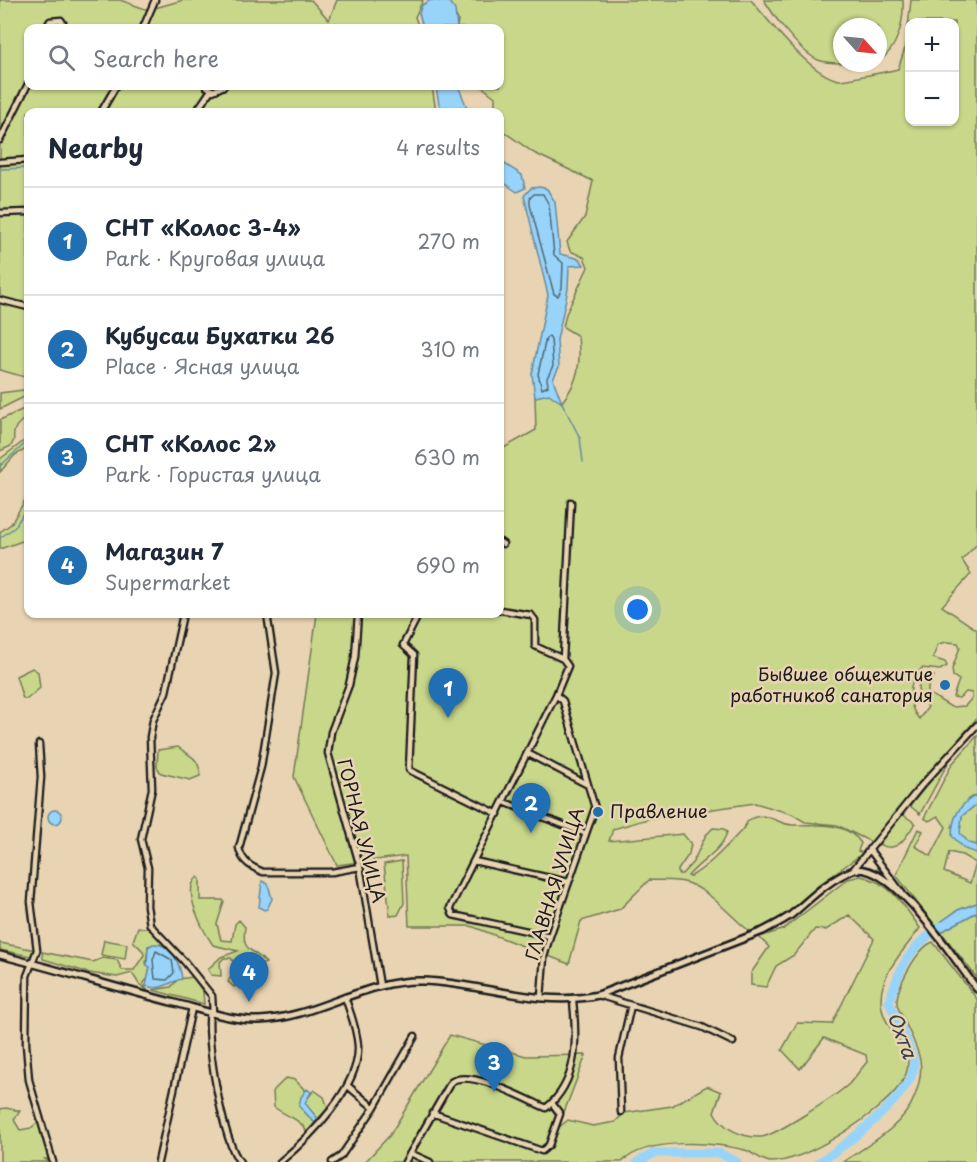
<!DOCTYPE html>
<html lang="en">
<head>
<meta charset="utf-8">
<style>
	:root { --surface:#fff; --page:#f2f2f3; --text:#1f2937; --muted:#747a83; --line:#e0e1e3; --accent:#1f6fb2 }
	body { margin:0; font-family:"Playpen Sans",sans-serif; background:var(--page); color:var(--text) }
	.controls { position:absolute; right:18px; top:18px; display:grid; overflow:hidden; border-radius:12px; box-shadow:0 2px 4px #0004 }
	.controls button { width:54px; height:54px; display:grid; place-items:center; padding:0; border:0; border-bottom:2px solid var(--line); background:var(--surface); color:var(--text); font:30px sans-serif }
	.compass { position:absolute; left:833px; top:18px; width:54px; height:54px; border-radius:50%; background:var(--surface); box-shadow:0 2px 4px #0004; rotate:117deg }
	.you { position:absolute; left:638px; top:610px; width:21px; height:21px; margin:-15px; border:4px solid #fff; border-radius:50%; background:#1a73e8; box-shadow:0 0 0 9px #1a73e833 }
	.badge { display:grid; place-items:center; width:39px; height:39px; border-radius:50%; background:var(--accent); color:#fff; font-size:20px; font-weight:700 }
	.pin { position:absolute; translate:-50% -50px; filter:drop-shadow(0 2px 3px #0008) }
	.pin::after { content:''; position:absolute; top:32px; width:21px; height:18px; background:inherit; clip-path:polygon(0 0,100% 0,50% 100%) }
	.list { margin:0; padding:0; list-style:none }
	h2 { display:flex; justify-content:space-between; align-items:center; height:78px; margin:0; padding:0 24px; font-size:26px }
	h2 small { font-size:20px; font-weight:400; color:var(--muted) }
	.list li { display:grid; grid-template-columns:39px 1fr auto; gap:18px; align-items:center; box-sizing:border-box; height:108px; padding:0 24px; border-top:2px solid var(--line) }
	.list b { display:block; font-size:22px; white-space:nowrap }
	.list p { margin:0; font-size:20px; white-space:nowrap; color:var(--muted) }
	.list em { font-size:20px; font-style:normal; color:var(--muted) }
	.icon { flex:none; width:33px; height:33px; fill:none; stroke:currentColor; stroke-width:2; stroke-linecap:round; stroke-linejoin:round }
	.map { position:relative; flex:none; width:977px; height:1162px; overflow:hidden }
	.search { position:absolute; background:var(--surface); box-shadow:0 2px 4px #0004; left:24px; top:24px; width:480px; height:66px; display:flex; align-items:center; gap:15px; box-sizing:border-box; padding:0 21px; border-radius:12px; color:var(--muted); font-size:22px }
	.panel { position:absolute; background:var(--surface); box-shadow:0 2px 4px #0004; left:24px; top:108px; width:480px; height:510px; border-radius:12px }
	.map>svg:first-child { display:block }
	.green { fill:#c9d78b; stroke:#727a54; stroke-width:1.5; fill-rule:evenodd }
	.water { fill:#98d4f9; stroke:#668aa1; stroke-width:1.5 }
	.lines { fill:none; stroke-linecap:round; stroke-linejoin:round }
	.shore { stroke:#4e6674; stroke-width:1.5 }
	.stream { stroke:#668aa1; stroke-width:1.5 }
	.river { stroke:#98d4f9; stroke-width:9 }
	.minor-casing { stroke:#1c1c1c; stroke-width:9 }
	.tertiary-casing { stroke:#1c1c1c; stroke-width:10 }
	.minor { stroke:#e8d4b2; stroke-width:4.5 }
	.tertiary { stroke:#e8d4b2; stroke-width:5 }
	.poi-dot { fill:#1f6fb2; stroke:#e8d4b2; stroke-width:2 }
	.labels { text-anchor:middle; stroke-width:5; stroke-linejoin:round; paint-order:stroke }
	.poi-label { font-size:18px; fill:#1c1c1c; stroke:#e8d4b2; text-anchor:end }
	.street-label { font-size:18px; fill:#1c1c1c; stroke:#e8d4b2 }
	.water-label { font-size:20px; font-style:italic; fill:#354148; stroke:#e8d4b2 }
</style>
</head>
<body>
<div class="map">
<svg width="977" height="1162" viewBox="0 0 977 1162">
	<rect width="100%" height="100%" fill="#e8d4b2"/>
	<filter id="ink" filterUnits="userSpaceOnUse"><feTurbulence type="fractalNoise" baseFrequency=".0167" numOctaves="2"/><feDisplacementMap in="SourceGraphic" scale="12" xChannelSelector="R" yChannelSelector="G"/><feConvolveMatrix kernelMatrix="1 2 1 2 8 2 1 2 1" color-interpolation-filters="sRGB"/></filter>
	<g filter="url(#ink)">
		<!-- green -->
		<path class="green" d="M0 0H120L148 10 183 0H311L329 20 337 0H423L415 17 419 28H28V86H432L436 112H28V378L0 370Z
			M444 0H751C769 21 811 76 839 80 846 80 889 71 898 69L906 45 911 0H977V544L962 560 971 574 942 606 977 630V718L871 842 837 825 805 822 792 814 755 803 651 818 613 829 609 841 683 834 691 844 689 854 678 870V874H682L693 862 706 835 713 828 724 829 727 832C722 851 700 861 688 876L690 877C710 865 725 848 741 831 744 828 746 823 749 820 765 809 778 825 793 825 817 825 845 821 861 843L858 851 863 853 819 885 785 915 752 933C730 917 713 892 687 883 677 879 661 881 649 880L620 909 581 921 569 964 471 926H409L406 856 337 865 294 777 317 614H500V450L536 430 535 397 549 393 562 402C579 381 581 363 578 336L563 327 566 314 588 267 584 257 570 251 567 242 585 217 593 181 534 153 500 129V112H495V97L481 86H500V28H457L458 20 449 2ZM910 22H954V122H910ZM947 642 958 643 960 647 952 669 953 676 959 680 953 697 959 698 966 692 972 693V698L965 706 951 707 928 693V687L934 676H927L918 687 919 695 928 707 919 719C907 705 907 681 922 668L940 670 947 666 945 662 933 658 938 644Z
			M764 0H903C904 22 898 49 878 62V27H842V63C835 63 825 63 818 60 799 51 775 18 764 0Z
			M23 390 28 395 0 409V393Z
			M28 407V416C19 423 12 427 14 440L11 446 0 451V420Z
			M28 438V448L15 455 0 472V459Z
			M28 495V539L0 549V532L11 524Z
			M32 668 38 672 40 688 27 699H23L16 676Z
			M977 736V795L968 799 952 827 965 849 977 853V903L958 910 935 926 896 875 918 829 923 831 915 846 931 856 946 827 938 816 929 821 924 818 952 764ZM949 852 962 855 976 863 970 883 944 872Z
			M178 747C191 757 200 758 200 776L190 780 161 773 157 767 158 750Z
			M951 756 949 761 920 814 910 806Z
			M977 804V845L969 843 959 833 962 816Z
			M902 814 915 823C907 836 897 855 879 844L881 840Z
			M402 861 404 903 398 915 390 916 384 864Z
			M861 876C891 883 903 904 920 928 906 948 881 972 881 999 880 1035 926 1048 900 1085 879 1114 806 1162 770 1162 761 1161 754 1153 745 1150 714 1142 647 1137 622 1162H365L390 1135 450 1035 526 1056 586 1055 558 1128 568 1120 593 1126 615 1122 624 1113 672 1106 707 1086 721 1092 714 1112C722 1128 742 1138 761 1137 775 1136 837 1095 849 1084 855 1077 861 1069 867 1062L866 1055 824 1038 800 1069 782 1050 797 1023 832 1024 874 939 849 915 826 930 815 929 794 955 776 966 766 987 751 985V973L769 947 759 937 782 930 848 879Z
			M198 877 200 879V900H223L224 902 217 924 221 940 232 941 235 924 239 920 245 927C241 953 252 947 266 963L249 969 234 987 228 982 236 967 231 958H224L220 962 221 976 211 975 208 969 221 957 238 951 213 945C204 932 180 889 198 877Z
			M977 912V978L941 932Z
			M138 927 151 929 175 953 160 944 148 946 146 964 150 967 148 978 143 984 148 991 139 984 132 973 117 977 89 973 43 959 42 952 93 962 103 958 117 960 122 970H134L144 955 143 951 133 941Z
			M104 940 127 944 125 959 101 955Z
			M933 942 977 999V1162H843C866 1146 903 1127 914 1098 928 1063 918 1051 904 1020 902 1015 897 1008 897 1003 896 987 918 947 933 942Z
			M0 943 36 950 30 956 0 950Z
			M193 977 203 992 204 1004 153 990 171 987 178 979Z
			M286 1078 295 1080 305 1090 299 1106 315 1123 307 1133C302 1119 285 1116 274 1107L273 1091Z
			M314 1090 324 1097 328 1108 318 1119 304 1103Z
			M6 1108 20 1111 14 1120 20 1130 31 1128 38 1122 50 1159H45L50 1162H0V1109Z"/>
		<!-- water -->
		<path class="water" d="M431 0 449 2 455 10 457 28H423L419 13 422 5Z
			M436 86H458L469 112H443L439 104Z
			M500 161 522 175 525 188 517 192 500 180Z
			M540 187 547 189 555 202 560 254 580 259 584 265 569 266 568 289 557 340 559 367 553 379 562 403 549 394 535 397 532 374 548 295 524 196 531 188Z
			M977 795V804L962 816 960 833 969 843 977 845V853L965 849 952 836C952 817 960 803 977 795Z
			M48 817a7 7 0 1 1 14 0a7 7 0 1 1-14 0Z
			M262 881 268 884 272 899 267 909 264 910 259 907Z
			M977 903V912L941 932 935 926 958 910Z
			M153 944C172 943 180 964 182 979 170 981 161 992 146 986L150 967 147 965 148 947Z
			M307 1089 311 1092 305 1103 318 1119 315 1123 299 1106 301 1097Z"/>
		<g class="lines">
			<!-- shore -->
			<path class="shore" d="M534 194H543L549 205 554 255 563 263 562 288 558 296 554 294 530 205V198Z
				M549 336 551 339 553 366 547 378 548 386 542 389 538 374 546 338Z
				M156 951 172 960 174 973 167 980 155 979 153 960Z"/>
			<!-- stream -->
			<path class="stream" d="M0 169 28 168
				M561 401 580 438 583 462
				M0 466 28 441
				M0 538 15 527 28 505"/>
			<!-- river -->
			<path class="river" d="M637 1162 655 1153H719L737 1162
				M819 1162C843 1148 912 1095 914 1066 915 1053 895 1017 889 1002 900 966 909 948 941 926"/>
			<defs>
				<path id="minor" d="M46 28 50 21 61 20 66 28
					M143 28 155 0
					M206 86 213 91 224 86
					M101 112 116 86
					M196 112 211 90
					M0 140 28 84
					M0 162 28 160
					M0 213 28 212
					M0 300 28 307
					M500 542 503 544
					M500 610 531 615 535 620V646L563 659
					M183 614 166 692 153 720 150 737 152 789 141 839 148 868 147 906 150 925 184 961 212 996 213 1013
					M267 614 276 673 261 767 239 848C242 862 251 867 263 872H332L360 867
					M358 614 355 657 349 685 331 732 328 753 360 867 380 986
					M419 614 403 645 414 655 409 770 498 814
					M39 744 41 777 31 902 37 950 27 976 26 1044 29 1080 53 1162
					M527 753 588 785
					M504 802 584 833
					M869 849 902 893
					M474 861 568 882
					M853 870 921 786 977 725
					M550 936 453 915 450 908 556 695
					M598 995 702 1027 733 1042
					M541 998 544 957 550 936 595 808 563 701 556 695 568 666 563 659 571 502
					M210 1012C205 1038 223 1143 240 1162
					M374 1108 415 1036
					M621 1112 619 1058 631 1005
					M432 1113 542 1151 549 1145 560 1114 552 1103
					M410 1153 430 1162
					M158 1162 192 1008
					M280 1162C309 1138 360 1087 358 1046 357 1029 350 1012 345 997
					M332 1162 341 1156 374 1108 348 1086
					M405 1162 451 1082C469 1068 526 1099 546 1108 579 1081 577 1039 573 1001"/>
				<path id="tertiary" d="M0 955C59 970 117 988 175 1003 202 1010 232 1021 260 1020 316 1018 365 979 423 981 482 983 540 1008 598 995L763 931C772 926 783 921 791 915 810 899 827 881 851 871 889 855 956 962 977 989"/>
			</defs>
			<!-- minor casing -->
			<use href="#minor" class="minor-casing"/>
			<!-- tertiary casing -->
			<use href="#tertiary" class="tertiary-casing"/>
			<!-- minor -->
			<use href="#minor" class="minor"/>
			<!-- tertiary -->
			<use href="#tertiary" class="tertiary"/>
		</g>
	</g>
	<!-- markers -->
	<g class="poi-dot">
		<circle cx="945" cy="685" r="6"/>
		<circle cx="598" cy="812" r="6"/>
	</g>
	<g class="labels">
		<!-- poi labels -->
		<g class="poi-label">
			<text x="933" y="681">Бывшее общежитие<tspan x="933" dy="21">работников санатория</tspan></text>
			<text x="610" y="818" text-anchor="start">Правление</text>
		</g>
		<!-- street labels -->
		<g class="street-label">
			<text transform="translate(361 831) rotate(76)" y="6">ГОРНАЯ УЛИЦА</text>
			<text transform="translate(555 884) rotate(-73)" y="6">ГЛАВНАЯ УЛИЦА</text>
		</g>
		<!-- water labels -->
		<g class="water-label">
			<text transform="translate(902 1035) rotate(69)" y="7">Охта</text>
		</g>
	</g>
</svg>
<div class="controls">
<button>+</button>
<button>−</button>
</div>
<svg class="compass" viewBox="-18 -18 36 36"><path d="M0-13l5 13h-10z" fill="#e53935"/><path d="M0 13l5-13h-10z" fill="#747a83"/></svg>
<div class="you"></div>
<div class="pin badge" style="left:448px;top:718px">1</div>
<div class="pin badge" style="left:531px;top:833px">2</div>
<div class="pin badge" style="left:494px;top:1092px">3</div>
<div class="pin badge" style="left:249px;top:1002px">4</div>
<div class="search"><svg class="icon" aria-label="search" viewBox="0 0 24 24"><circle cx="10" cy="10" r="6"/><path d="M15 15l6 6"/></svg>Search here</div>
<section class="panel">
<h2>Nearby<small>4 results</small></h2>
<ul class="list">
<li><span class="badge">1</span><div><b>СНТ «Колос 3-4»</b><p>Park · Круговая улица</p></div><em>270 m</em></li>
<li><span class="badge">2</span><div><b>Кубусаи Бухатки 26</b><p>Place · Ясная улица</p></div><em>310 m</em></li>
<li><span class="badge">3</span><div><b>СНТ «Колос 2»</b><p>Park · Гористая улица</p></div><em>630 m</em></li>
<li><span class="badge">4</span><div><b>Магазин 7</b><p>Supermarket</p></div><em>690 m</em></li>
</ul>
</section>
</div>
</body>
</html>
